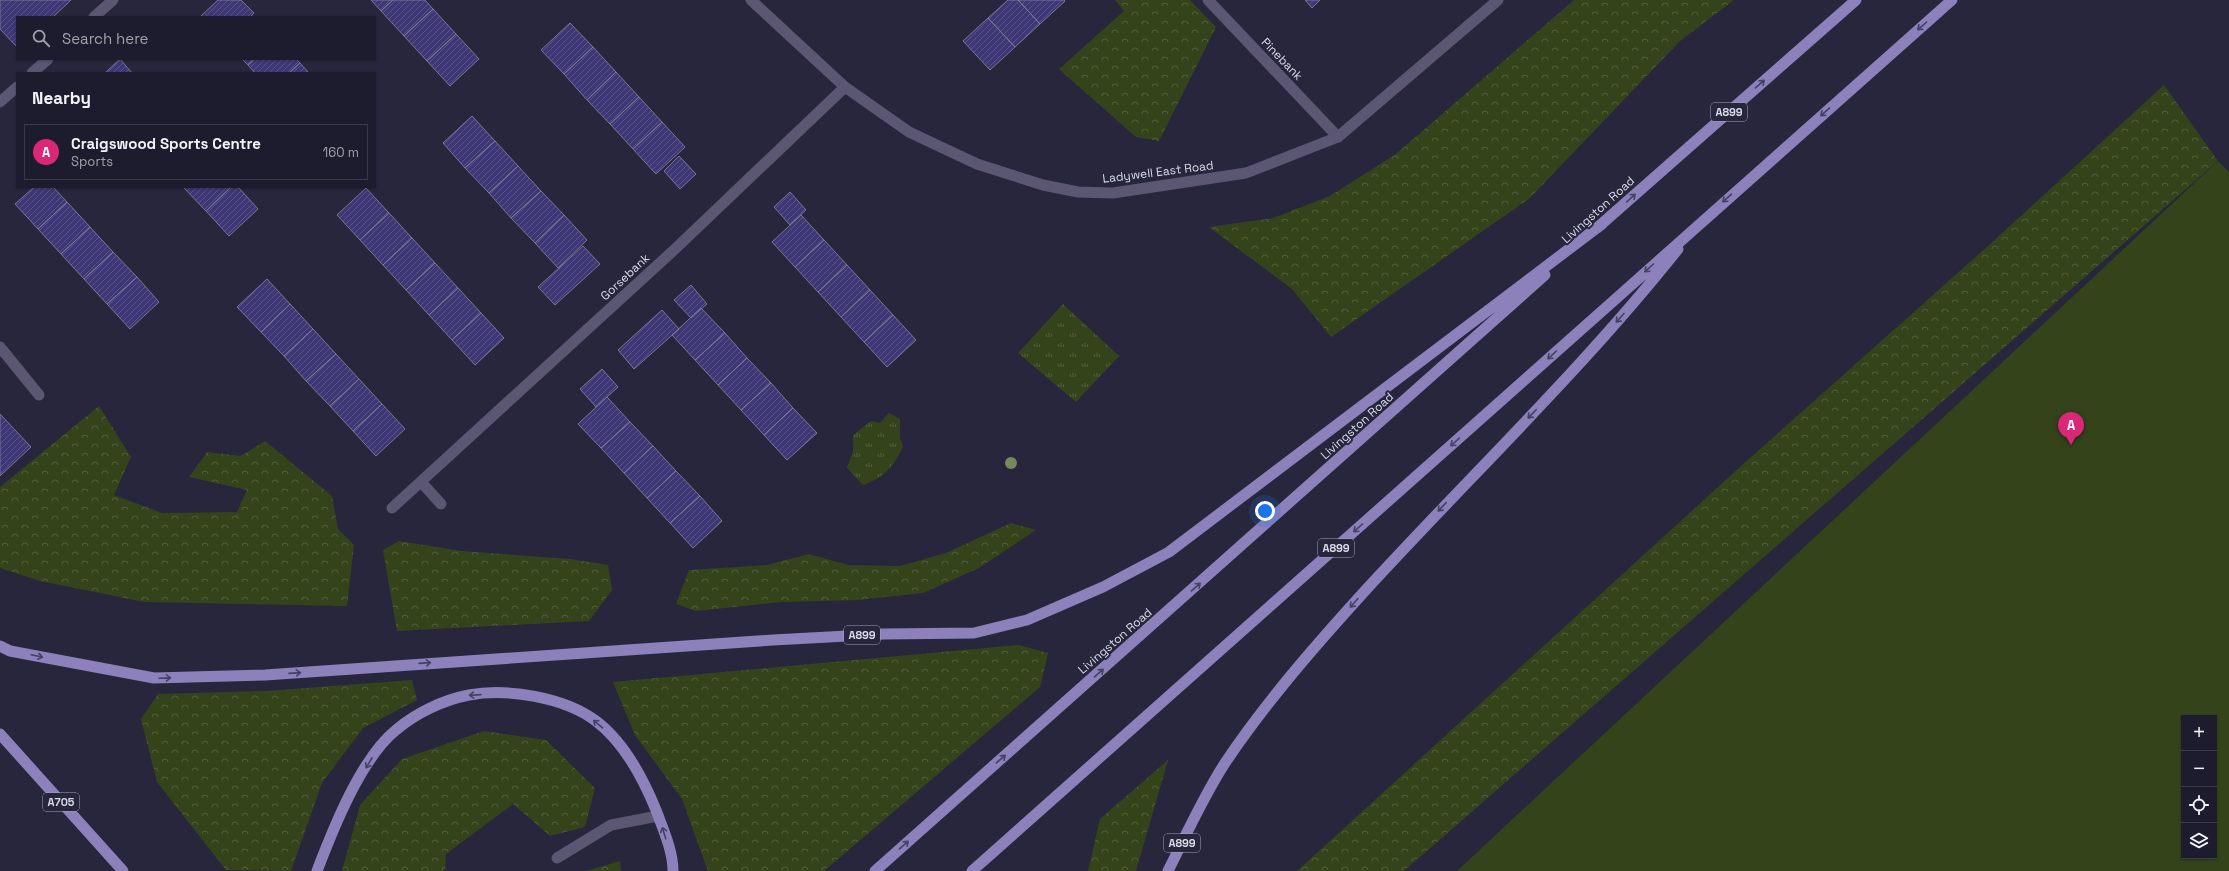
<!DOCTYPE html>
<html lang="en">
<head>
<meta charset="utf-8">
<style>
	:root { --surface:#1d1c2e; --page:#2a293a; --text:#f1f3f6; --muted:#a0a1aa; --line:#3b3a4a; --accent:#db2777 }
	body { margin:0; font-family:"Space Grotesk",sans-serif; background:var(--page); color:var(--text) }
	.controls { position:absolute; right:12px; bottom:12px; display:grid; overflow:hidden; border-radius:0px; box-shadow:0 1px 3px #0004 }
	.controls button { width:36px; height:36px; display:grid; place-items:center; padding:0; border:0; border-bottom:1px solid var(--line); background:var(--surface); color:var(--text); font:20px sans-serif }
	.you { position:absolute; left:1265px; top:511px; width:14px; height:14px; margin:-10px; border:3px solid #fff; border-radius:50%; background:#1a73e8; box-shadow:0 0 0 6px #1a73e833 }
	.badge { display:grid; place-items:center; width:26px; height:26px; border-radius:50%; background:var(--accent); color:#fff; font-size:13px; font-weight:700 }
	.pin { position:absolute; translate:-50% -33px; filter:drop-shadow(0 1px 2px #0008) }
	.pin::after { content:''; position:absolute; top:21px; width:14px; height:12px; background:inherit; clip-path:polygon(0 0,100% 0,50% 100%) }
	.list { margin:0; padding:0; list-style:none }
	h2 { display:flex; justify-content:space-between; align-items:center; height:52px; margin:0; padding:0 16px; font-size:17px }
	h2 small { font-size:13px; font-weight:400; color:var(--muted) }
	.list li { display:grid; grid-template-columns:26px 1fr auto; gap:12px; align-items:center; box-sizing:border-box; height:56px; margin:0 8px 8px; padding:0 8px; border:1px solid var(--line); border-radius:0px }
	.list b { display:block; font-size:15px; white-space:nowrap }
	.list p { margin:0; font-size:13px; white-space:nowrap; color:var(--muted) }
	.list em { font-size:13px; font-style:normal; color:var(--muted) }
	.icon { flex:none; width:22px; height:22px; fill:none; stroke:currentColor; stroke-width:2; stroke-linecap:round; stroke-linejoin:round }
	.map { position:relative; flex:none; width:2229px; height:871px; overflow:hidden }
	.search { position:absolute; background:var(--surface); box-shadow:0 1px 3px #0004; left:16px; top:16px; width:360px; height:44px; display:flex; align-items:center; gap:10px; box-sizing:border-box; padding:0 14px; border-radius:0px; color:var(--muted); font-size:15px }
	.panel { position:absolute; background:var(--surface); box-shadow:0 1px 3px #0004; left:16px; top:72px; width:360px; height:116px; border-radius:0px }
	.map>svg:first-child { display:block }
	.forest { fill:url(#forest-crowns) }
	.park { fill:url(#park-tufts) }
	.garden { fill:#35431b; fill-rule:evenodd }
	.building { fill:url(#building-hatch); stroke:#777793 }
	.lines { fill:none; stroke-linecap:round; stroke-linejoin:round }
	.service { stroke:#5b5672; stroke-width:11 }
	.minor { stroke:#5b5672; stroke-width:11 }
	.tertiary { stroke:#5b5672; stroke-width:11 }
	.primary { stroke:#8c81bb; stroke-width:11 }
	.tree { fill:#778a5d }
	.oneway { stroke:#454163 }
	.labels { text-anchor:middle; stroke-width:4; stroke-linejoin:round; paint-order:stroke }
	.shield { fill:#27263d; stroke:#a4a5b6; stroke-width:1 }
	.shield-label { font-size:11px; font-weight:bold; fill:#dadbea }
	.street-label { font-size:12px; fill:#dadbea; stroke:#27263d }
</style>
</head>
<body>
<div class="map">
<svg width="2229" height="871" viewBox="0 0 2229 871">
	<defs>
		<pattern id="forest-crowns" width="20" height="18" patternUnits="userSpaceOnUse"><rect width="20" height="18" fill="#35431b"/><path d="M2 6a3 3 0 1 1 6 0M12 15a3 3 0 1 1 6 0" fill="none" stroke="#525e3c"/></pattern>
		<pattern id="park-tufts" width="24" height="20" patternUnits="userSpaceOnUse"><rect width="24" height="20" fill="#35431b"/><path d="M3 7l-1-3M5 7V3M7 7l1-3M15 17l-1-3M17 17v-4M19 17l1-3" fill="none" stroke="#525e3c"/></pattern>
		<pattern id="building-hatch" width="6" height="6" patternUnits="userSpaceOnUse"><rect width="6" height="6" fill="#3d3775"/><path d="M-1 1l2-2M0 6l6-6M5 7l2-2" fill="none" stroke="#585389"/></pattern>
	</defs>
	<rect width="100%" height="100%" fill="#27263d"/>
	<!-- forest -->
	<path class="forest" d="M1115 0H1190L1216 27 1159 141 1136 137 1059 69 1124 11Z
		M1574 0H1734L1680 41 1530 198 1331 337 1292 289 1209 227 1273 218 1330 196 1396 154Z
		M2164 85 2218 161 1404 871H1297L1741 466 1988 246Z
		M99 406 131 457 114 495 162 513 237 512 247 490 189 477 207 452 241 456 265 441 332 496 338 529 354 545 347 606 144 602 40 581 0 568V487Z
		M1011 523 1036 530 979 568 923 593 858 600 781 602 696 611 676 604 689 570 767 565 809 554 848 565 900 566 946 553Z
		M399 541 462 551 570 559 608 565 612 590 589 621 397 631 383 550Z
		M1019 645 1048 653 1040 687 824 871H708L682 799 635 735 613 682Z
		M412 680 417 700 363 728 322 783 291 871 226 870 157 782 141 719 158 694 266 691Z
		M484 731 546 740 595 788 585 827 550 836 513 804 446 854 445 871H342L360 805 402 759Z
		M1168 760 1136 871H1088L1100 819Z
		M620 861 621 871H586Z"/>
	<!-- park -->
	<path class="park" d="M1063 304 1119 356 1076 402 1018 353Z
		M889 413 900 419V438L903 447C893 467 885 477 863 485L847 468 853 451V435L871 421 880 423Z"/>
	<!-- garden -->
	<path class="garden" d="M2218 161 2229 172V871H1457ZM2184 718H2214V856H2184Z"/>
	<!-- building -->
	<path class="building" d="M0 0H71L53 17H17V47L0 29Z
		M218 0H241L254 13 250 17H203L201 16Z
		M371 0H393L381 11Z
		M393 0H425L433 9 404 36 381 11Z
		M1008 0H1018L1040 24 1015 47 988 18Z
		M1018 0H1064L1065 1 1040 24Z
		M1305 0H1320L1312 8Z
		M433 9 456 34 427 61 404 36Z
		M988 18 1015 47 990 70 963 41Z
		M570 23 593 47 564 74 541 50Z
		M456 34 479 59 450 86 427 61Z
		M593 47 616 72 587 100 564 74Z
		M120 59 132 73H105Z
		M242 59H255L248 65Z
		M255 59H296L300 63 289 73H255L248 65Z
		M300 63 309 73H289Z
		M616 72 639 97 610 124 587 100Z
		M639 97 662 122 633 149 610 124Z
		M472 116 495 141 465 168 443 143Z
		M662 122 685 147 656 174 633 149Z
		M495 141 518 166 489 193 465 168Z
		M679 156 696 174 680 189 664 171Z
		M518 166 541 191 511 218 489 193Z
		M34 187H53L67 202 38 229 15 204Z
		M183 187H231L206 211Z
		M231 187H238L258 209 229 236 206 211Z
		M366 188 389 213 360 240 337 215Z
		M541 191 564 215 535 243 511 218Z
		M790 192 806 210 790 225 774 207Z
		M67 202 90 227 61 254 38 229Z
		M389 213 412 238 383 265 360 240Z
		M564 215 587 240 558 268 535 243Z
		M801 215 824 240 795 267 772 242Z
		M90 227 113 252 84 279 61 254Z
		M412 238 435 263 406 290 383 265Z
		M824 240 847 265 818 292 795 267Z
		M583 246 600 264 555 305 538 287Z
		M113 252 137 277 107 304 84 279Z
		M435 263 458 288 429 315 406 290Z
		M847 265 870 290 841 317 818 292Z
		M137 277 159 302 130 329 107 304Z
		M267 279 290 304 261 332 237 307Z
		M691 285 707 304 691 318 674 300Z
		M458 288 481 313 452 340 429 315Z
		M870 290 893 315 864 342 841 317Z
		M290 304 313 329 284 356 261 332Z
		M701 308 725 333 695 360 672 335Z
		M662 310 679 329 634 369 618 350Z
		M481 313 504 338 475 365 452 340Z
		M893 315 916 340 887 367 864 342Z
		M313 329 336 354 306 381 284 356Z
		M725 333 747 358 718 385 695 360Z
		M336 354 359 379 330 406 306 381Z
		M747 358 771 383 741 410 718 385Z
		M602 369 618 387 596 407 580 389Z
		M359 379 382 404 353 431 330 406Z
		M771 383 793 408 764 435 741 410Z
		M607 397 630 422 601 448 578 424Z
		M382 404 405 429 376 456 353 431Z
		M793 408 817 433 787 460 764 435Z
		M0 414 31 447 0 476Z
		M630 422 653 446 624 473 601 448Z
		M653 446 676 471 647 498 624 473Z
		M676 471 700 496 670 523 647 498Z
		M700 496 722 521 693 548 670 523Z"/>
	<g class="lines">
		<!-- service -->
		<path class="service" d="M557 858 611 825 658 816"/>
		<!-- minor -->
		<path class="minor" d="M1208 0 1338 137
			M94 17 113 0
			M32 73 48 59
			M0 102 17 87
			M0 347 39 395
			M421 482 441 504
			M392 508 674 250 845 87"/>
		<!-- tertiary -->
		<path class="tertiary" d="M751 0 845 87 909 132 977 164 1043 185 1078 192 1113 193 1246 173 1338 137 1498 0"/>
		<!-- primary -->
		<path class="primary" d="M1597 228 1856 0
			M0 646 10 651 154 678 265 675 773 640 884 634 974 633 1027 620 1103 587 1169 552 1602 224
			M0 734 123 871
			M317 871C333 829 361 758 396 730 416 713 443 700 469 695 507 688 564 697 596 721 625 743 643 778 656 810 663 829 673 851 673 871
			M875 871 1545 275
			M972 871 1952 0
			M1168 871C1186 835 1203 797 1225 763 1266 702 1314 647 1363 593 1468 478 1581 371 1678 249"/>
	</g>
	<!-- trees -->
	<circle class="tree" cx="1011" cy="463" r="6"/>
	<!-- one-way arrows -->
	<defs><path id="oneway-shaft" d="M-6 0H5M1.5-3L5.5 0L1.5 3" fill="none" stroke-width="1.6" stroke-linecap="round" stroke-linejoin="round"/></defs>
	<g class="oneway">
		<use href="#oneway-shaft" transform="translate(1922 26) rotate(139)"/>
		<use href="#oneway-shaft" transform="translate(1760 84) rotate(-41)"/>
		<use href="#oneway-shaft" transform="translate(1825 112) rotate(139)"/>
		<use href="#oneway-shaft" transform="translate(1631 198) rotate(-42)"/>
		<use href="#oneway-shaft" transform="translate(1727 198) rotate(139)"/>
		<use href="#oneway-shaft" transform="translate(1649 268) rotate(138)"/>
		<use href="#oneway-shaft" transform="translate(1620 318) rotate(132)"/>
		<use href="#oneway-shaft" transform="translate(1552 355) rotate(138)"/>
		<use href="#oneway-shaft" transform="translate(1532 414) rotate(134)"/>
		<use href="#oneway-shaft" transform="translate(1455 442) rotate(138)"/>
		<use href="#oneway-shaft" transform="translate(1442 507) rotate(133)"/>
		<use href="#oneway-shaft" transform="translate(1358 528) rotate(138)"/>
		<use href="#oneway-shaft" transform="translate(1196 587) rotate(-41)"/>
		<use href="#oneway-shaft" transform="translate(1354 603) rotate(132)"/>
		<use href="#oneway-shaft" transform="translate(37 656) rotate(12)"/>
		<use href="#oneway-shaft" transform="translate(425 663) rotate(-4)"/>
		<use href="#oneway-shaft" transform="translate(295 673) rotate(-4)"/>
		<use href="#oneway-shaft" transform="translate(1099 673) rotate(-41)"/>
		<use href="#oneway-shaft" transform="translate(165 678) rotate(-2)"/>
		<use href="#oneway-shaft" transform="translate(475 695) rotate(176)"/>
		<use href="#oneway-shaft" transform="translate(598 724) rotate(-140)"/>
		<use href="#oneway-shaft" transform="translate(1001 759) rotate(-41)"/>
		<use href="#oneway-shaft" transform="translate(369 763) rotate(121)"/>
		<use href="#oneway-shaft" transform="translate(664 833) rotate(-107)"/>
		<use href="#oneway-shaft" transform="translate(904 845) rotate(-41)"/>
	</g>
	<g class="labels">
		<!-- shield labels -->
		<g class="shield">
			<rect x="1711" y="103" width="36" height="18" rx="3"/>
			<rect x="1318" y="539" width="36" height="18" rx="3"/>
			<rect x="844" y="626" width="36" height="18" rx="3"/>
			<rect x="43" y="793" width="36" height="18" rx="3"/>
			<rect x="1164" y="834" width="36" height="18" rx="3"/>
		</g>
		<g class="shield-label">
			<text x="1729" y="116">A899</text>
			<text x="1336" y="552">A899</text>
			<text x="862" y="639">A899</text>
			<text x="61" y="806">A705</text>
			<text x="1182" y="847">A899</text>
		</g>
		<!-- street labels -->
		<g class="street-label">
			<text transform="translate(1282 59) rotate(46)" y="4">Pinebank</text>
			<text transform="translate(1158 172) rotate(-7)" y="4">Ladywell East Road</text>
			<text transform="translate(1598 210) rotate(-42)" y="4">Livingston Road</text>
			<text transform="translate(625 277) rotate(-43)" y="4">Gorsebank</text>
			<text transform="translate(1357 426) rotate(-42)" y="4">Livingston Road</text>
			<text transform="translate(1115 641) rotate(-41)" y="4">Livingston Road</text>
		</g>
	</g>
</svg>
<div class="controls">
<button>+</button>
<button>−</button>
<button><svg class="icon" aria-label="locate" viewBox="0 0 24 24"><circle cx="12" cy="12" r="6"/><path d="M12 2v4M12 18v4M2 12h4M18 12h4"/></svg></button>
<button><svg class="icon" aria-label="layers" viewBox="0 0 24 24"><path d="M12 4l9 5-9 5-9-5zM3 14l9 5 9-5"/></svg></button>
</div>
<div class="you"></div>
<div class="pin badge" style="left:2071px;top:445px">A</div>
<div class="search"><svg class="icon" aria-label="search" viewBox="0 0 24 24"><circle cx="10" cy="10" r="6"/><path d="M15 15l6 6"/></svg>Search here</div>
<section class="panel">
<h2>Nearby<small></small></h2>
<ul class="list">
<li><span class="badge">A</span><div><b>Craigswood Sports Centre</b><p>Sports</p></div><em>160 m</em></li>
</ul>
</section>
</div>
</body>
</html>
